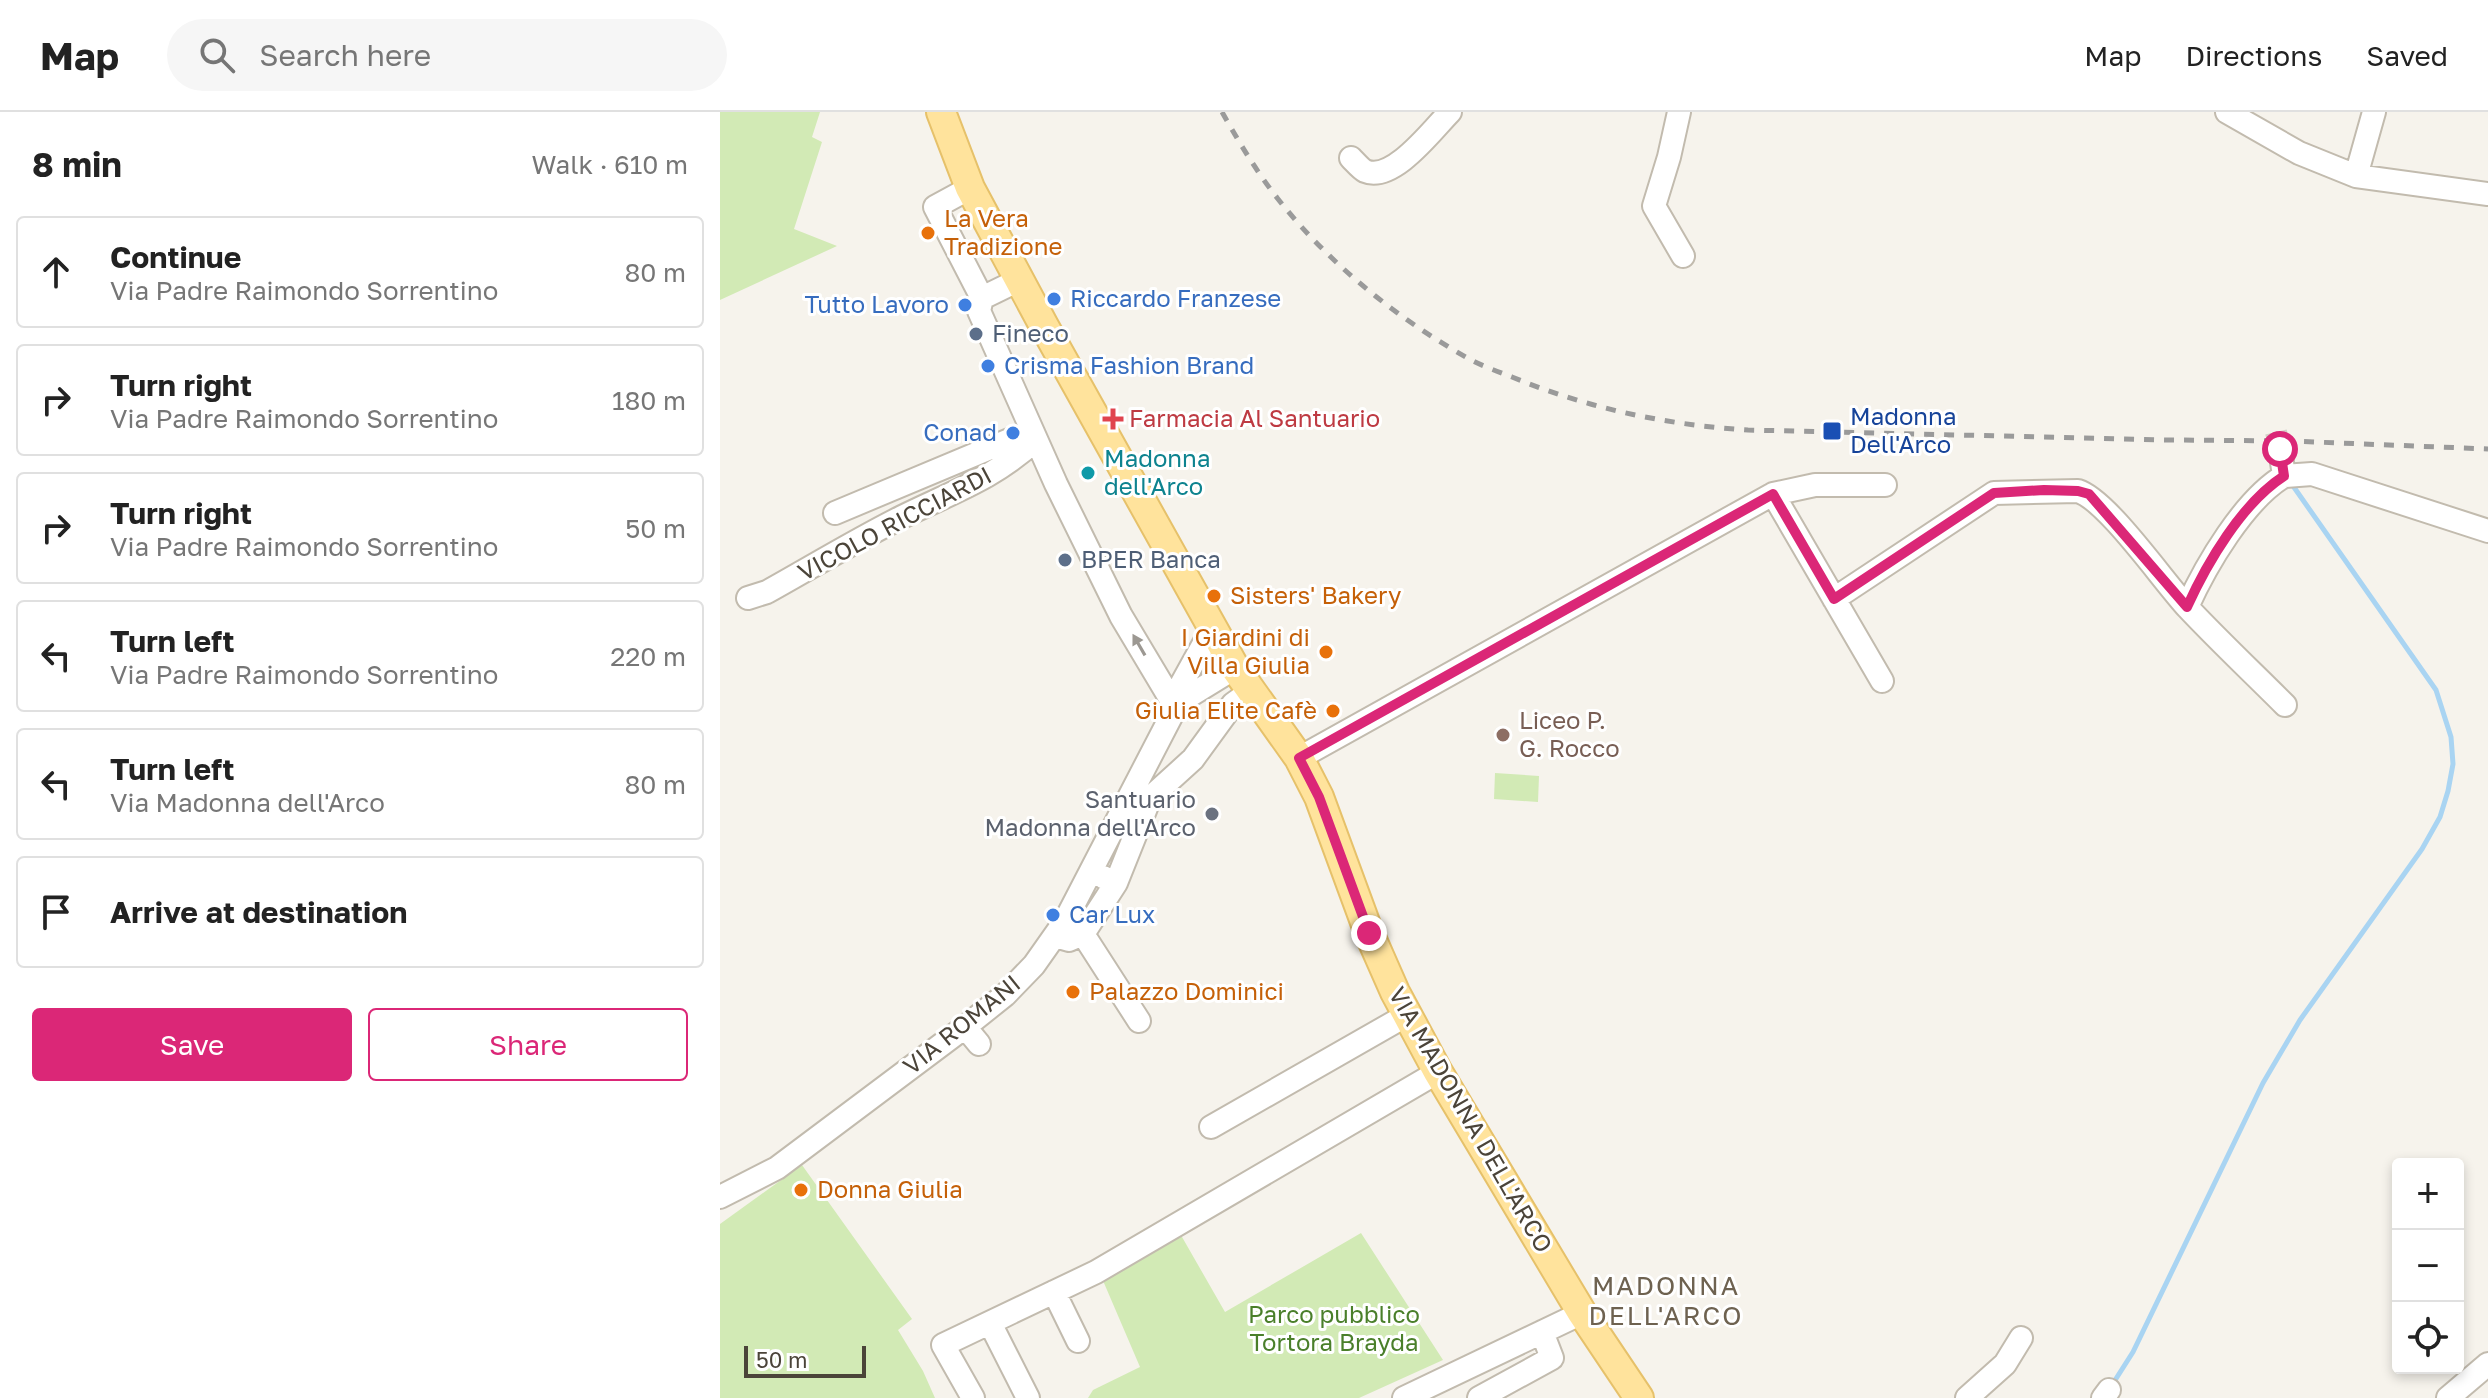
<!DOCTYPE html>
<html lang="en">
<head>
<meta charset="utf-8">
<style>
	:root { --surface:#fff; --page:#f6f6f6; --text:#222; --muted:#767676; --line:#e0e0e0; --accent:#db2777 }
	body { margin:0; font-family:"Golos Text",sans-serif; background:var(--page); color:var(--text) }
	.controls { position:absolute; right:24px; bottom:24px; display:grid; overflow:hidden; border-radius:8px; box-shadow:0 4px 12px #0003 }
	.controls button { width:72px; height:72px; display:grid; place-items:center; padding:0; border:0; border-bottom:2px solid var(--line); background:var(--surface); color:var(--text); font:40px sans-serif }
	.scale { position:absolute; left:24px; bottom:20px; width:122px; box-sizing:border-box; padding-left:8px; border:4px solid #4b4439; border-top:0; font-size:22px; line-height:28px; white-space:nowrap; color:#4b4439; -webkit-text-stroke:6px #fff; paint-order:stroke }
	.stop { position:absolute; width:24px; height:24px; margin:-18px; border:6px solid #db2777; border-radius:50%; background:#fff }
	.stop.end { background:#db2777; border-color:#fff; box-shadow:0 2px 8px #0008 }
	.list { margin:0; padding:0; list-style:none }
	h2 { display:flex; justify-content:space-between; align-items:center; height:104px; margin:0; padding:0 32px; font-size:34px }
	h2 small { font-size:26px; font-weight:400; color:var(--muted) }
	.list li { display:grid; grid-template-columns:52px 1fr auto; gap:24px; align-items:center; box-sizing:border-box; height:112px; margin:0 16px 16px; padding:0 16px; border:2px solid var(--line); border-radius:8px }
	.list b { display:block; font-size:30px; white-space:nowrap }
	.list p { margin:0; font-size:26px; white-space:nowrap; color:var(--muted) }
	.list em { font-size:26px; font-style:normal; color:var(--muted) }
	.actions { display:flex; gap:16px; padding:24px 32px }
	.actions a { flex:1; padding:18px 0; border:2px solid var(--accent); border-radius:8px; text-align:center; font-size:28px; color:var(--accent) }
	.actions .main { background:var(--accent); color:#fff }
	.icon { flex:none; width:44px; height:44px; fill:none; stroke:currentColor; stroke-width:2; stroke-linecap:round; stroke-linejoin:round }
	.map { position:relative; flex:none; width:1768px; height:1286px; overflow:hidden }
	header { display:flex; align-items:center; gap:48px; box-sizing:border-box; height:112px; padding:0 40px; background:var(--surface); border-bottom:2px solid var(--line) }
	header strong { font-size:38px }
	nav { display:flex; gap:44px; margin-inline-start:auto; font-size:28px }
	.search { width:560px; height:72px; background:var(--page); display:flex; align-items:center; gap:20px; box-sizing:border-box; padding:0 28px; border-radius:44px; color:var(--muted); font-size:30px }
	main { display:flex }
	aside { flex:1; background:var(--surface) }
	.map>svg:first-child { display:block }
	.green { fill:#d2eab5 }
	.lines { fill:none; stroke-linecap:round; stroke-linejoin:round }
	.stream { stroke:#a9d4f2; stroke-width:5 }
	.minor-tunnel { stroke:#d4d0c8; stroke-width:22; stroke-dasharray:22 11; stroke-linecap:butt }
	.minor-casing { stroke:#c2bbae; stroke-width:26 }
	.major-casing { stroke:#e6c16a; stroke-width:32 }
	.minor { stroke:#fff; stroke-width:22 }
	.major { stroke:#ffe39c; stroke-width:28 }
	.rail { stroke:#9a9a9a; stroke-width:5; stroke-dasharray:10 10; stroke-linecap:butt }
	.oneway { fill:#9c9892 }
	.route { stroke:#db2777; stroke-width:10 }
	.food-dot { fill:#e8710a; stroke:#fff; stroke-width:3 }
	.shop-dot { fill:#3f7fe0; stroke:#fff; stroke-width:3 }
	.service-dot { fill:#5c6f8a; stroke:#fff; stroke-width:3 }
	.health-dot { fill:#e0444e; stroke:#fff; stroke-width:3 }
	.transit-dot { fill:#1a4fb4; stroke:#fff; stroke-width:3 }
	.culture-dot { fill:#0f9aa8; stroke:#fff; stroke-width:3 }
	.education-dot { fill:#8d6e63; stroke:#fff; stroke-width:3 }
	.worship-dot { fill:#6b7280; stroke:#fff; stroke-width:3 }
	.labels { text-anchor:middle; stroke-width:6; stroke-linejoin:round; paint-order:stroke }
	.food-label { font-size:24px; fill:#c56008; stroke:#fff; text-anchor:start }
	.shop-label { font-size:24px; fill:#366cbe; stroke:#fff; text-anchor:start }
	.service-label { font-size:24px; fill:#4e5e75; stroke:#fff; text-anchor:start }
	.transit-label { font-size:24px; fill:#164399; stroke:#fff; text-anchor:start }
	.health-label { font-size:24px; fill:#be3a42; stroke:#fff; text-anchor:start }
	.culture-label { font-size:24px; fill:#0d838f; stroke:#fff; text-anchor:start }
	.street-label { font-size:24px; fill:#4b4439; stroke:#fff }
	.education-label { font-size:24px; fill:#785e54; stroke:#fff; text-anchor:start }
	.worship-label { font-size:24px; fill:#5b616d; stroke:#fff; text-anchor:end }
	.park-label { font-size:24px; fill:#4a7f2a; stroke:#fff }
	.neighbourhood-label { font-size:26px; letter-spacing:2px; fill:#6e6250; stroke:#fff }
</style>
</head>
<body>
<header>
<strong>Map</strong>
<div class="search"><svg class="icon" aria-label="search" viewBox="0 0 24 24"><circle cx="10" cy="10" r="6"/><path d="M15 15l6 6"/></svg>Search here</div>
<nav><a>Map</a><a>Directions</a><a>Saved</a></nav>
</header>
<main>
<aside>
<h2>8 min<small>Walk · 610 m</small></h2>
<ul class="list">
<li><svg class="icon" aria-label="ahead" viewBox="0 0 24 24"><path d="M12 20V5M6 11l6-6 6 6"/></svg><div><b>Continue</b><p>Via Padre Raimondo Sorrentino</p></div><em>80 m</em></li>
<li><svg class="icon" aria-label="right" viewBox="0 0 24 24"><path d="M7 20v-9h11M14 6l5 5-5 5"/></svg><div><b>Turn right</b><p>Via Padre Raimondo Sorrentino</p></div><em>180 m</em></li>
<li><svg class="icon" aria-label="right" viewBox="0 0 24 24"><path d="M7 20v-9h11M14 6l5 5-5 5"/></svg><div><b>Turn right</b><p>Via Padre Raimondo Sorrentino</p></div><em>50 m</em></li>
<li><svg class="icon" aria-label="left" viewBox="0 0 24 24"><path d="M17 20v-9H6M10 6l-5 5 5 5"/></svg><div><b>Turn left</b><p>Via Padre Raimondo Sorrentino</p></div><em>220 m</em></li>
<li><svg class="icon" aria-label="left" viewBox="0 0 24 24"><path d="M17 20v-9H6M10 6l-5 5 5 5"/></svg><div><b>Turn left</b><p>Via Madonna dell'Arco</p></div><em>80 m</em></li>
<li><svg class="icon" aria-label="arrive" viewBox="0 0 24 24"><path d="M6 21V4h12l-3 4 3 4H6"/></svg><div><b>Arrive at destination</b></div></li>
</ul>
<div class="actions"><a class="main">Save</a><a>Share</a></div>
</aside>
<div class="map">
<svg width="1768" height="1286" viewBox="0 0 1768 1286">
	<rect width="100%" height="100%" fill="#f6f3ec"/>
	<!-- green -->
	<path class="green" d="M0 0H100L92 25 102 30 74 117 117 134 0 188Z
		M775 661 819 664 818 690 774 687Z
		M82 1053 192 1207 178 1218 203 1259 215 1286H0V1112Z
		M458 1118 505 1200 641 1121 723 1248 639 1286H368L373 1278 420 1255 381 1164Z"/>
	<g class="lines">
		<!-- stream -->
		<path class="stream" d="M1392 1273 1413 1240 1543 971 1580 908 1702 737 1720 705 1728 679 1733 652 1731 625 1716 578 1571 371"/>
		<!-- minor-tunnel -->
		<path class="minor-tunnel" d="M1556 320 1560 337"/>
		<defs>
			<path id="minor" d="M959 0 949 45 934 94 963 144
				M1507 0 1579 41 1636 64 1768 82
				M631 46C635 50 641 57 645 59 673 71 713 17 730 0
				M1636 64 1654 0
				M250 76 215 95 262 186 259 199 336 372 401 504 450 586 452 602
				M262 186 299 168
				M1564 364 1592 362 1768 419
				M1053 382 1162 569
				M115 401 311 319
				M28 486 47 480C92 455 136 428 182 405 230 381 276 366 315 328
				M1114 487 1274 381 1358 379C1387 388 1443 469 1468 496 1499 529 1533 561 1565 593
				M1467 495C1486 453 1524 388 1564 364L1560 337
				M458 591 515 556
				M579 646 1053 382 1095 373H1165
				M396 771 430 686 473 647 513 592 531 579
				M363 822 396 771 383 765
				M335 824 349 828 363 822 419 909
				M245 915 259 932
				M491 1015 687 903
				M0 1085 57 1056 245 915 285 883 314 853 345 809 458 591 462 571 493 515
				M334 1180 358 1229
				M270 1211 308 1286
				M253 1286 223 1233 376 1160 718 960
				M684 1286 862 1201
				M759 1286 832 1246 822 1220
				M1247 1286 1285 1252 1301 1226
				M1383 1286 1389 1278
				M1728 1286 1768 1252"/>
			<path id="major" d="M221 0 250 76 324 214 515 556 579 646 599 685 649 821 675 880 718 960 862 1201 919 1286"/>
		</defs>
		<!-- minor casing -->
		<use href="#minor" class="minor-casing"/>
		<!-- major casing -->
		<use href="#major" class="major-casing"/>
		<!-- minor -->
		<use href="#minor" class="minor"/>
		<!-- major -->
		<use href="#major" class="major"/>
		<!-- rail -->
		<path class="rail" d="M502 0C519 30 536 59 558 87 609 152 680 209 753 249 765 255 779 260 792 265 867 296 946 313 1028 318L1449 328 1570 329 1768 337"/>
	</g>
	<!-- one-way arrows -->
	<defs><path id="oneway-solid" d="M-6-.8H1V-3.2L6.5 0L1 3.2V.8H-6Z" transform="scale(2)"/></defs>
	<use class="oneway" href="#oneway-solid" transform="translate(419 533) rotate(-120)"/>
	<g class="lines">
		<!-- route -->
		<path class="route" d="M649 821 599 685 579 646 1053 382 1114 487 1274 381 1324 378 1358 379 1369 382 1467 495C1487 451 1522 391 1564 364L1560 337"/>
	</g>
	<!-- markers -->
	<g class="food-dot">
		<circle cx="208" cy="121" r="8"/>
		<circle cx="494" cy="484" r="8"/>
		<circle cx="606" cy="540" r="8"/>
		<circle cx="613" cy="599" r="8"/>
		<circle cx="353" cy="880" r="8"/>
		<circle cx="81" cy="1078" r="8"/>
	</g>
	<g class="shop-dot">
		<circle cx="334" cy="187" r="8"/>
		<circle cx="245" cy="193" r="8"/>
		<circle cx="268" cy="254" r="8"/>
		<circle cx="293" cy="321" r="8"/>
		<circle cx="333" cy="803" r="8"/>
	</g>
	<g class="service-dot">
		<circle cx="256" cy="222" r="8"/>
		<circle cx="345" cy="448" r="8"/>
	</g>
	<path class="health-dot" d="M389 295h8v8h8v8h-8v8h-8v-8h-8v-8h8z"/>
	<rect class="transit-dot" x="1102" y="309" width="20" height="20" rx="4"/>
	<circle class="culture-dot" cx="368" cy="361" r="8"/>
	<circle class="education-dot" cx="783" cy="623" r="8"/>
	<circle class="worship-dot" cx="492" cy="702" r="8"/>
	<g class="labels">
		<!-- food labels -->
		<g class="food-label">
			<text x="224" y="115">La Vera<tspan x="224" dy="28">Tradizione</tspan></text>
			<text x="510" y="492">Sisters' Bakery</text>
			<text x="590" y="534" text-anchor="end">I Giardini di<tspan x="590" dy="28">Villa Giulia</tspan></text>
			<text x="597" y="607" text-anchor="end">Giulia Elite Cafè</text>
			<text x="369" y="888">Palazzo Dominici</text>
			<text x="97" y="1086">Donna Giulia</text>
		</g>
		<!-- shop labels -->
		<g class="shop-label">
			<text x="350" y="195">Riccardo Franzese</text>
			<text x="229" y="201" text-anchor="end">Tutto Lavoro</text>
			<text x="284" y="262">Crisma Fashion Brand</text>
			<text x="277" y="329" text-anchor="end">Conad</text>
			<text x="349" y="811">Car Lux</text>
		</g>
		<!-- service labels -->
		<g class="service-label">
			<text x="272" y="230">Fineco</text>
			<text x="361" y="456">BPER Banca</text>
		</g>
		<!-- transit labels -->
		<g class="transit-label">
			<text x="1130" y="313">Madonna<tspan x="1130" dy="28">Dell'Arco</tspan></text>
		</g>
		<!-- health labels -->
		<g class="health-label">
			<text x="409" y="315">Farmacia Al Santuario</text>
		</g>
		<!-- culture labels -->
		<g class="culture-label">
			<text x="384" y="355">Madonna<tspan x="384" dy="28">dell'Arco</tspan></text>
		</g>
		<!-- street labels -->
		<g class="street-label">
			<text transform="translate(175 412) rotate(-28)" y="8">VICOLO RICCIARDI</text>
			<text transform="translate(242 913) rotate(-39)" y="8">VIA ROMANI</text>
			<text transform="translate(750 1008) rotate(60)" y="8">VIA MADONNA DELL'ARCO</text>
		</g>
		<!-- education labels -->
		<g class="education-label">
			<text x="799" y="617">Liceo P.<tspan x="799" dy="28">G. Rocco</tspan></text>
		</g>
		<!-- worship labels -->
		<g class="worship-label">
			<text x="476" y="696">Santuario<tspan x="476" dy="28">Madonna dell'Arco</tspan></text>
		</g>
		<!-- park labels -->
		<g class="park-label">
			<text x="614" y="1211">Parco pubblico<tspan x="614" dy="28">Tortora Brayda</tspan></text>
		</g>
		<!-- neighbourhood labels -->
		<g class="neighbourhood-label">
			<text x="946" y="1183">MADONNA<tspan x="946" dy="30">DELL'ARCO</tspan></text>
		</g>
	</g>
</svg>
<div class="controls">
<button>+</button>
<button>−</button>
<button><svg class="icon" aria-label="locate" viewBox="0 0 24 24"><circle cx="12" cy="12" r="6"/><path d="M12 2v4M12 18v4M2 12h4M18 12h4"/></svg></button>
</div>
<div class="scale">50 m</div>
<div class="stop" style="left:1560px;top:337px"></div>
<div class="stop end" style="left:649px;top:821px"></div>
</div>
</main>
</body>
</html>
